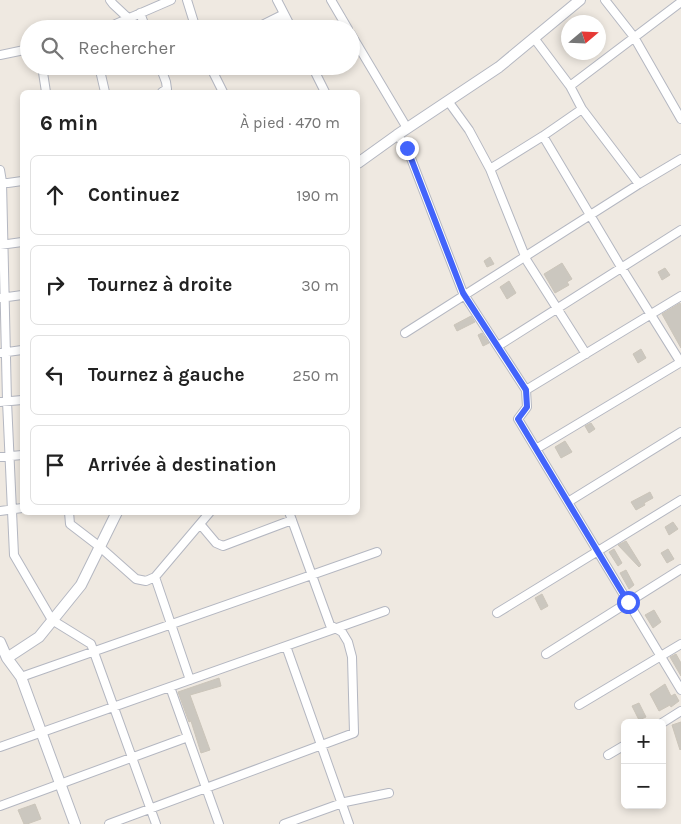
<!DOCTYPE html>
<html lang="fr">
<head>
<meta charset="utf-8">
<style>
	:root { --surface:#fff; --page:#f6f6f6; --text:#222; --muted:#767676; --line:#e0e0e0 }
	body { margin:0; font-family:Karla,sans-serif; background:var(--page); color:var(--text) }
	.controls { position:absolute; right:15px; bottom:15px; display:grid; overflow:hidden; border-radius:8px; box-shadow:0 2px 8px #0003 }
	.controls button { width:45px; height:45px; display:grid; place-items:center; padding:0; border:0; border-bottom:1px solid var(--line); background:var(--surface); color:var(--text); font:25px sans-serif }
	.compass { position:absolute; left:561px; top:15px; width:45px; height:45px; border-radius:50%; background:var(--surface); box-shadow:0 2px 8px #0003; rotate:71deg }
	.stop { position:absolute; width:15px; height:15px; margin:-11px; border:4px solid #4264fb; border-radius:50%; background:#fff }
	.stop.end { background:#4264fb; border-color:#fff; box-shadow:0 1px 5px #0008 }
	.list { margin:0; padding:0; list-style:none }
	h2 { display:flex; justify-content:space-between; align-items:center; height:65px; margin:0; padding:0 20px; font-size:21px }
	h2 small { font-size:16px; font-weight:400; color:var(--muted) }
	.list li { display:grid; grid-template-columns:32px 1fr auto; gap:15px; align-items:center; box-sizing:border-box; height:80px; margin:0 10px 10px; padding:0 10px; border:1px solid var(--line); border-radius:8px }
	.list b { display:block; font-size:19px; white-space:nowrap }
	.list em { font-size:16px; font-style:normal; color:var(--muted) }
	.icon { flex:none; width:28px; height:28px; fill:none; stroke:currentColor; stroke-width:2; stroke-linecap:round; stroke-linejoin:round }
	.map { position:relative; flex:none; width:681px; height:824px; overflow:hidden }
	.search { position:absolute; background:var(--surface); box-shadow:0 2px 8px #0003; left:20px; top:20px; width:340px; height:55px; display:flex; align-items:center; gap:12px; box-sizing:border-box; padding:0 18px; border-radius:28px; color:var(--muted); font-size:19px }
	.panel { position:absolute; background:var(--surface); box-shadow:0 2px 8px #0003; left:20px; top:90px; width:340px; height:425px; border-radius:8px }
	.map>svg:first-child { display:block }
	.building { fill:#cbc7bf; stroke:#cbc5ba }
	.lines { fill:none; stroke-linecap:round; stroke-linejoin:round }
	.minor-casing { stroke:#b4b7c1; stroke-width:10 }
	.tertiary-casing { stroke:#b4b7c1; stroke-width:12 }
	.minor { stroke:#fff; stroke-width:8 }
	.tertiary { stroke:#fff; stroke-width:10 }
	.route { stroke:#4264fb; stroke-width:6 }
</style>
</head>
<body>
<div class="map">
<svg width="681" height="824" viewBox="0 0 681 824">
	<rect width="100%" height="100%" fill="#efe9e1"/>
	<!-- building -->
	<path class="building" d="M490 257 494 264 487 267 484 261Z
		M562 263 572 279 567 282 569 285 555 293 544 274Z
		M665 268 670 275 662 280 658 272Z
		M509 281 516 293 507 299 500 287Z
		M680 303 681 305V348L662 314Z
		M471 316 475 322 457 331 454 325Z
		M482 333 489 343 483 346 478 335Z
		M641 349 646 358 638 363 633 354Z
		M591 423 595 429 589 433 585 426Z
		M565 441 572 452 561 458 555 447Z
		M650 492 653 498 644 503 645 505 636 510 631 502Z
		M673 522 678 529 669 535 665 527Z
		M626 541 641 565 639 567 618 545Z
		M614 549 622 563 618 566 609 552Z
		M668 549 674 559 667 563 661 553Z
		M626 570 634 585 629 589 620 573Z
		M542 594 548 606 541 610 535 598Z
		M654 610 661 622 653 628 645 615Z
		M676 654 681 663V676L670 657Z
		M219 678 221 686 190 695 210 750 201 753 191 721 189 722 178 692Z
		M665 684 671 696 675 694 679 701 671 707 670 705 659 711 650 694Z
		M639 703 646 717 639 720 632 706Z
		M681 722V749L680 750 672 725Z
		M35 804 41 819 27 824H24L18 810Z"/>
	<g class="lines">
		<defs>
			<path id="minor" d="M110 0 113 4 128 18
				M187 0 196 29
				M277 0 292 29
				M331 0 348 29
				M605 0 634 37 681 119
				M140 13 146 29
				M104 29 171 0
				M254 29 284 14
				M351 34 407 128
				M534 38 570 86
				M0 55 29 49
				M42 66 46 92
				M99 66 105 92
				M160 66 166 82 167 89 162 92
				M210 66 223 92
				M312 66 325 92
				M448 101 469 130 490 169 543 136 621 267 681 363
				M582 109 639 184
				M397 135 407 148 463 293 526 390 527 407 518 419 681 690
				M543 136 582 109 570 86 681 2
				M490 169 527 261 586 354
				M0 170 2 182 7 401 14 555 52 620 91 644 156 824
				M0 182 8 183 22 181
				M0 245 22 242
				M0 298 22 295
				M405 333 639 184 681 159
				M498 346 681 230
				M0 353 22 350
				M526 390 681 296
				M0 402 22 400
				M536 449 681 362
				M0 457 22 455
				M568 502 681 432
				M0 511 22 508
				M69 512 70 524 100 547 136 579 146 581 155 577 210 512
				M200 524 216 543 223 546 292 520
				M155 577 190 680
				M497 613 681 500
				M286 646 349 824
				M546 654 681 569
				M21 677 377 552
				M170 687 219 824
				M579 705 681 644
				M662 723 681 711
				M0 747 385 611
				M608 755 625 745
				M0 806 188 737
				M109 824 354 733 352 657 348 642 342 632 330 625 289 512
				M284 824 345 802 389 793"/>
			<path id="tertiary" d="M358 163 397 135 499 67 580 0
				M0 642 7 658 21 677 75 824
				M7 658 39 637 81 585 117 512"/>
		</defs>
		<!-- minor casing -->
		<use href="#minor" class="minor-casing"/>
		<!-- tertiary casing -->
		<use href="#tertiary" class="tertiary-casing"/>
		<!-- minor -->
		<use href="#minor" class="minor"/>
		<!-- tertiary -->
		<use href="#tertiary" class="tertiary"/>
	</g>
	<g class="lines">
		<!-- route -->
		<path class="route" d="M407 148 463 293 526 390 527 407 518 419 628 602"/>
	</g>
</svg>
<div class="controls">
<button>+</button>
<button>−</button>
</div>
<svg class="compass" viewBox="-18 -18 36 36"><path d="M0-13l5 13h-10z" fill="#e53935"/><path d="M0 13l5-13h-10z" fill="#767676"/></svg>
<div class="stop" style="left:628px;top:602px"></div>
<div class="stop end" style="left:407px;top:148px"></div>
<div class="search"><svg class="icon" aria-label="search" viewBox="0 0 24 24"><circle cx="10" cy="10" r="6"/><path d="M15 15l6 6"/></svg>Rechercher</div>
<section class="panel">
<h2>6 min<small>À pied · 470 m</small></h2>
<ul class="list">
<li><svg class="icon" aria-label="ahead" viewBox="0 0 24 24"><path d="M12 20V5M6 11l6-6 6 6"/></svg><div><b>Continuez</b></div><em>190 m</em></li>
<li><svg class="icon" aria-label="right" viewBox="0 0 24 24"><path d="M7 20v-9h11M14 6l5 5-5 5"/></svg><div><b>Tournez à droite</b></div><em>30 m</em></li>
<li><svg class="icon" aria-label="left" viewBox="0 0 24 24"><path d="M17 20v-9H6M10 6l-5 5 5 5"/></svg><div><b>Tournez à gauche</b></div><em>250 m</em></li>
<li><svg class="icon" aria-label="arrive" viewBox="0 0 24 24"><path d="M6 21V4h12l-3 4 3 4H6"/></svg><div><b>Arrivée à destination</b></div></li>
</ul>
</section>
</div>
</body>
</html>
